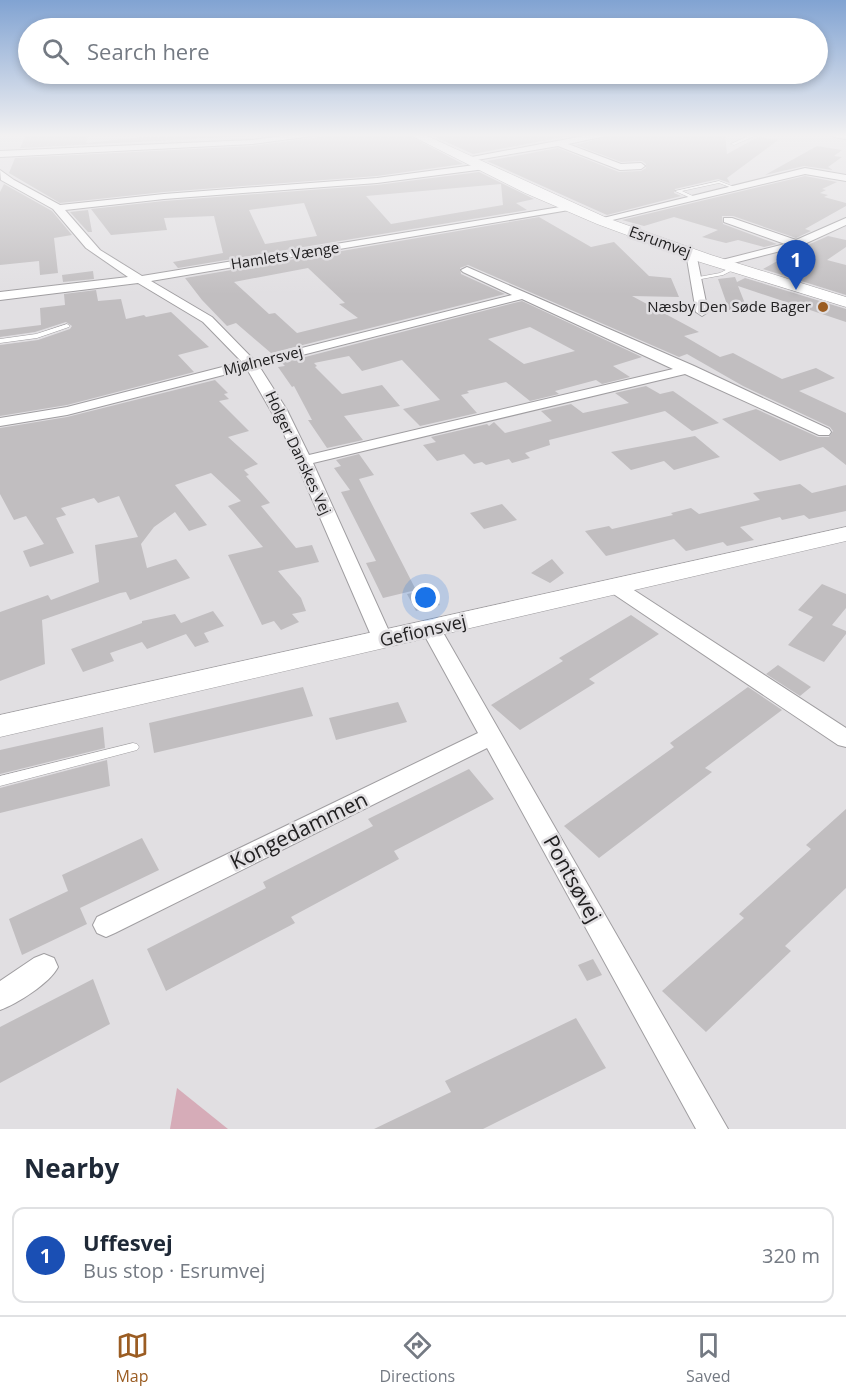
<!DOCTYPE html>
<html lang="en">
<head>
<meta charset="utf-8">
<style>
	:root { --surface:#fff; --page:#f6f6f7; --text:#1f2937; --muted:#747a83; --line:#e0e1e3; --accent:#9b5d23 }
	body { margin:0; font-family:"Open Sans",sans-serif; background:var(--page); color:var(--text) }
	.you { position:absolute; left:426px; top:598px; width:21px; height:21px; margin:-15px; border:4px solid #fff; border-radius:50%; background:#1a73e8; box-shadow:0 0 0 9px #1a73e833 }
	.badge { display:grid; place-items:center; width:39px; height:39px; border-radius:50%; background:var(--accent); color:#fff; font-size:20px; font-weight:700 }
	.pin { position:absolute; translate:-50% -50px; filter:drop-shadow(0 2px 3px #0008) }
	.pin::after { content:''; position:absolute; top:32px; width:21px; height:18px; background:inherit; clip-path:polygon(0 0,100% 0,50% 100%) }
	.list { margin:0; padding:0; list-style:none }
	h2 { display:flex; justify-content:space-between; align-items:center; height:78px; margin:0; padding:0 24px; font-size:26px }
	h2 small { font-size:20px; font-weight:400; color:var(--muted) }
	.list li { display:grid; grid-template-columns:39px 1fr auto; gap:18px; align-items:center; box-sizing:border-box; height:96px; margin:0 12px 12px; padding:0 12px; border:2px solid var(--line); border-radius:12px }
	.list b { display:block; font-size:22px; white-space:nowrap }
	.list p { margin:0; font-size:20px; white-space:nowrap; color:var(--muted) }
	.list em { font-size:20px; font-style:normal; color:var(--muted) }
	.icon { flex:none; width:33px; height:33px; fill:none; stroke:currentColor; stroke-width:2; stroke-linecap:round; stroke-linejoin:round }
	.map { position:relative; flex:none; width:846px; height:1129px; overflow:hidden }
	.search { position:absolute; background:var(--surface); box-shadow:0 3px 9px #0003; left:18px; right:18px; top:18px; height:66px; display:flex; align-items:center; gap:15px; box-sizing:border-box; padding:0 21px; border-radius:33px; color:var(--muted); font-size:22px }
	.sheet { height:186px; background:var(--surface) }
	nav { display:flex; justify-content:space-around; align-items:center; box-sizing:border-box; height:84px; border-top:2px solid var(--line); background:var(--surface); font-size:16px; color:var(--muted) }
	nav a { display:grid; justify-items:center; gap:3px }
	nav .on { color:var(--accent) }
	.map>svg:first-child { display:block }
	.green { fill:#d6acb8 }
	.building { fill:#c1bec0; fill-rule:evenodd }
	.lines { fill:none; stroke-linecap:round; stroke-linejoin:round }
	.lane-casing { stroke:#a09ea1; stroke-width:1 }
	.street-casing { stroke:#a09ea1; stroke-width:2 }
	.secondary-casing { stroke:#a09ea1; stroke-width:1 }
	.lane { fill:#fff; fill-rule:evenodd }
	.street { fill:#fff; fill-rule:evenodd }
	.secondary { fill:#fff; fill-rule:evenodd }
	.poi-dot { fill:#9b5d23; stroke:#e1dfe2; stroke-width:2 }
	.labels { text-anchor:middle; stroke-width:5; stroke-linejoin:round; paint-order:stroke }
	.far-street-label { font-size:15px; fill:#222122; stroke:#e1dfe2 }
	.far-poi-label { font-size:15px; fill:#222122; stroke:#e1dfe2; text-anchor:end }
	.street-label { font-size:18px; fill:#222122; stroke:#e1dfe2 }
	.near-street-label { font-size:21px; fill:#222122; stroke:#e1dfe2 }
</style>
</head>
<body>
<div class="map">
<svg width="846" height="1129" viewBox="0 0 846 1129">
	<rect width="100%" height="100%" fill="#e1dfe2"/>
	<!-- green -->
	<path class="green" d="M177 1088 228 1129H170Z"/>
	<!-- building -->
	<path class="building" d="M26 135H89L86 143 143 137 269 135 20 148Z
		M334 135H408L463 164 377 176 164 192 60 203 9 173 15 158 252 146Z
		M431 135H574L473 154Z
		M612 135H725L727 154 758 137 778 140 727 178 730 183 718 179 675 189 674 193 681 196 607 215 487 161 558 148 619 172 641 171 646 168V164L642 161 621 162 576 145Z
		M817 146 842 150 834 156 842 157 828 167 833 170 804 166 765 175Z
		M479 172 534 199 516 203 527 210 178 268 173 262 223 253 214 216 164 218 167 230 111 235 91 209 164 201 377 185ZM501 184 503 205 391 224 366 196ZM304 203 317 236 265 244 249 210Z
		M805 176 837 182 822 189 826 190 820 193 828 195 824 197 846 203V206L805 229 811 231 796 238 733 216H722L723 224 777 244 764 247 738 240 726 243 702 237 718 230 674 217 644 226 622 220Z
		M4 184 52 211 72 235 54 238 58 273 40 275 39 261 0 265V192Z
		M88 210 92 232H88L70 212Z
		M539 217 591 247 614 242 649 276 671 278 679 297 632 296 699 332 684 336 720 357 733 353 782 379 816 368 835 378 799 391 846 413V465L823 447 780 461 722 419 756 409 818 437H829L833 431 830 427 743 386 687 354 679 357 468 265 460 268 461 274 505 294 271 353 236 323 227 326 202 300 185 278ZM308 268 345 303 339 304 358 318 297 333 275 313 269 314 234 282Z
		M828 236 846 240V247L827 260 846 265V295L763 269 790 254 784 253 801 248Z
		M93 271 94 279 63 282 62 275Z
		M735 277 737 282 745 278 846 309V322L738 286 748 311 729 310 718 279Z
		M96 290 98 301 121 299 126 319 144 315 146 317 171 312 209 347 178 355 194 372 67 405 0 416V345L38 340 70 329 72 326 66 322 35 332 0 337V330L41 325 40 308 65 305 64 294Z
		M522 301 642 357 613 366 630 377 602 384 596 380 555 391 559 394 530 401 506 382 467 391 469 393 461 395 477 413 420 426 403 409 440 400 402 360 362 371 349 356 314 363 317 366 315 367 342 394 382 385 400 406 344 416 363 440 327 448 308 420H312L294 386 292 387 278 367 285 366 282 363ZM530 327 575 351 524 364 488 339Z
		M215 380 228 393 224 394 229 399 219 401 249 431 228 437 258 464 244 470 249 475 246 476 270 503 261 506 296 548 312 545 319 562 278 571 301 598 306 611 292 614 299 622 281 630 274 621 262 625 228 555 263 547 228 506 241 501 211 473 175 485 207 525 189 531 175 512 154 527 141 544 147 568 176 559 190 578 130 600 126 592 120 593 42 620 45 664 0 681V612L48 595 51 600 99 582 95 545 138 537 119 496 98 503 94 498 61 508 66 515 56 518 74 553 30 567 23 551 44 544 26 516 14 520 0 494V428L67 417Z
		M646 386 660 394 673 391 719 423 692 431 665 411 549 440 550 445 525 453 530 458 512 463 509 459 486 465 482 462 474 464 464 454 437 461 423 445 436 442 431 437 487 424 489 426 494 422 505 433 552 421 541 411 571 404 583 413 629 403 615 393Z
		M695 436 720 457 674 470 664 461 631 470 611 452Z
		M359 454 374 475 359 479 416 590 383 598 366 563 376 561 341 492 350 490 334 468 341 466 336 460Z
		M800 484 812 493 846 485V511L809 519 804 515 782 520 780 517 740 527 754 540 727 546 723 542 686 551 674 539 606 556 585 531 609 526 612 529 673 515 671 513 691 508 699 514 760 500 753 493Z
		M502 504 517 520 484 529 470 513Z
		M552 559 564 573 550 583 531 573Z
		M822 584 846 594V608L832 625 846 631V634L824 662 788 645 813 617 798 610Z
		M430 589 440 605 416 611 407 594Z
		M213 611 224 626 204 633 209 642 195 647 186 634 147 649 142 642 110 653 114 661 83 672 71 649 142 623V621L175 614 181 623Z
		M631 615 659 634 589 679 595 683 520 730 491 705 563 661 559 658Z
		M778 665 811 687 800 696 766 674Z
		M303 687 313 716 154 753 149 723Z
		M748 687 782 710 705 768 712 772 599 858 564 826 674 747 670 743Z
		M398 702 407 722 336 740 329 718Z
		M103 727 105 748 0 774V750Z
		M107 760 110 786 0 813V788Z
		M469 769 494 799 394 851 399 859 291 917 295 923 166 991 147 949 266 888 263 882 373 826 368 819Z
		M846 809V888L785 946 791 951 706 1032 662 991 744 918 739 914 811 849 806 845Z
		M142 838 159 870 80 908 87 924 22 955 9 919 68 891 62 875Z
		M593 959 602 975 587 981 578 965Z
		M93 979 110 1024 0 1083V1027Z
		M576 1018 606 1068 483 1129H374L451 1092 445 1081Z"/>
	<g class="lines">
		<defs>
			<path id="lane" d="M750 135H757L734 145 731 144Z
				M719 181 737 188 735 189 719 183 682 191 695 197V198L693 199 675 191Z
				M735 265 737 266V268L723 275 696 280 693 278 720 273Z
				M67 324 70 326 69 327 37 338 0 343V339L36 334Z
				M133 743 137 744 139 747 137 750 0 786V776Z"/>
			<path id="street" d="M289 135H320L252 144 0 157V151L252 140Z
				M589 135H610L568 144 621 164 641 163 645 166 641 169 620 170 558 146 465 162 461 159Z
				M833 135H846V139L834 137Z
				M482 164 486 167 485 169 377 183 164 199 65 210 100 250 142 276 572 205 574 207 569 210 151 281 212 317 254 360 512 295 463 272 461 270 467 267 694 366 829 429 831 432 829 435H819L685 374 313 463 393 640 390 645 383 647 376 645 373 640 283 432 247 369 67 415 0 426V418L67 407 242 362 203 322 138 283 0 300V292L128 277 86 248 53 209 1 180 0 170 14 180 60 205 164 194 377 178ZM522 299 673 369 309 455 287 410 259 366Z
				M805 168 846 175V181L805 174 600 223 595 220Z
				M724 218H732L796 240 846 218V225L800 246 722 266 716 263 718 261 785 244 724 222Z
				M691 250 696 253 708 312 702 316 696 312 686 253Z
				M616 581 623 583 846 728V747L838 745 609 591 607 587 609 583Z
				M431 623 438 624 441 629 728 1129H696L487 748 115 933 106 937 97 933 93 925 97 917 478 733 421 629 424 624Z
				M44 954 54 958 58 967C50 983 17 1004 0 1010V981L34 958Z"/>
			<path id="secondary" d="M410 135H425L607 218 711 255 846 297V307L700 262 597 224 525 193Z
				M846 527V541L0 737V715Z"/>
		</defs>
		<!-- lane casing -->
		<use href="#lane" class="lane-casing"/>
		<!-- street casing -->
		<use href="#street" class="street-casing"/>
		<!-- secondary casing -->
		<use href="#secondary" class="secondary-casing"/>
		<!-- lane -->
		<use href="#lane" class="lane"/>
		<!-- street -->
		<use href="#street" class="street"/>
		<!-- secondary -->
		<use href="#secondary" class="secondary"/>
	</g>
	<!-- sky -->
	<linearGradient id="sky" x2="0" y2="1"><stop stop-color="#81a3d2"/><stop offset="0.46" stop-color="#f2f1f2"/><stop offset="1" stop-color="#f2f1f2" stop-opacity="0"/></linearGradient>
	<rect width="846" height="294" fill="url(#sky)"/>
	<!-- markers -->
	<circle class="poi-dot" cx="823" cy="307" r="6"/>
	<g class="labels">
		<!-- far-street labels -->
		<g class="far-street-label">
			<text transform="translate(660 242) rotate(20)" y="5">Esrumvej</text>
			<text transform="translate(285 256) rotate(-9)" y="5">Hamlets Vænge</text>
			<text transform="translate(263 361) rotate(-14)" y="5">Mjølnersvej</text>
			<text transform="translate(298 453) rotate(65)" y="5">Holger Danskes Vej</text>
		</g>
		<!-- far-poi labels -->
		<g class="far-poi-label">
			<text x="811" y="312">Næsby Den Søde Bager</text>
		</g>
		<!-- street labels -->
		<g class="street-label">
			<text transform="translate(423 631) rotate(-13)" y="6">Gefionsvej</text>
		</g>
		<!-- near-street labels -->
		<g class="near-street-label">
			<text transform="translate(299 831) rotate(-26)" y="7">Kongedammen</text>
			<text transform="translate(572 879) rotate(61)" y="7">Pontsøvej</text>
		</g>
	</g>
</svg>
<div class="you"></div>
<div class="pin badge" style="left:796px;top:290px;background:#1a4fb4">1</div>
<div class="search"><svg class="icon" aria-label="search" viewBox="0 0 24 24"><circle cx="10" cy="10" r="6"/><path d="M15 15l6 6"/></svg>Search here</div>
</div>
<section class="sheet">
<h2>Nearby<small></small></h2>
<ul class="list">
<li><span class="badge" style="background:#1a4fb4">1</span><div><b>Uffesvej</b><p>Bus stop · Esrumvej</p></div><em>320 m</em></li>
</ul>
</section>
<nav>
<a class="on"><svg class="icon" aria-label="map" viewBox="0 0 24 24"><path d="M3 6l6-2 6 2 6-2v14l-6 2-6-2-6 2zM9 4v14M15 6v14"/></svg>Map</a>
<a><svg class="icon" aria-label="directions" viewBox="0 0 24 24"><path d="M12 3l9 9-9 9-9-9zM9 14v-3h6M13 9l2 2-2 2"/></svg>Directions</a>
<a><svg class="icon" aria-label="saved" viewBox="0 0 24 24"><path d="M7 4h10v16l-5-4-5 4z"/></svg>Saved</a>
</nav>
</body>
</html>
